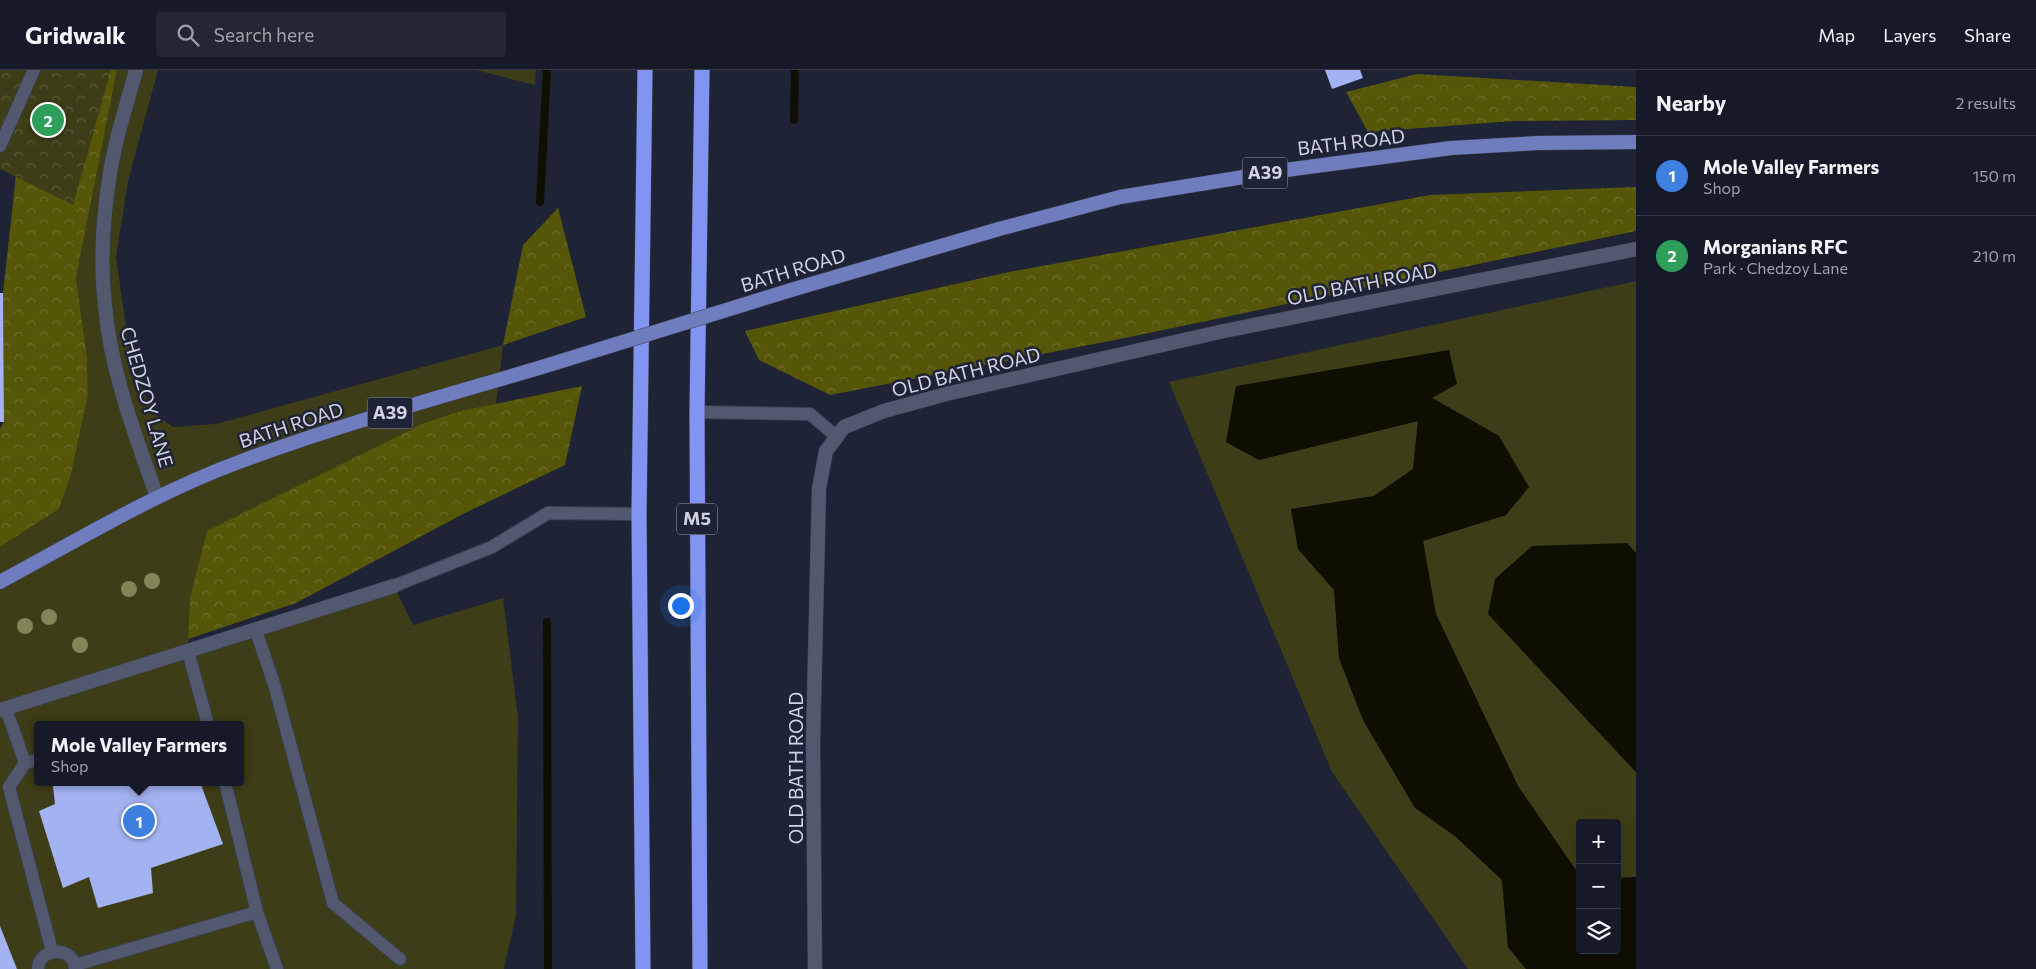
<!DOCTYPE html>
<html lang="en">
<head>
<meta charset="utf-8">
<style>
	:root { --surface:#161a28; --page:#232734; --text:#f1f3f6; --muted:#9ea1a8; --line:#353845; --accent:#7c3aed }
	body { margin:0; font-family:Commissioner,sans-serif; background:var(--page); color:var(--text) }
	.controls { position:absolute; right:15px; bottom:15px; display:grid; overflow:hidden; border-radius:5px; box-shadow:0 5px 20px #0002 }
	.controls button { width:45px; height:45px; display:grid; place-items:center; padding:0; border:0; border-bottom:1px solid var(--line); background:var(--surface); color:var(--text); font:25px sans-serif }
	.you { position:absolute; left:680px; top:535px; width:18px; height:18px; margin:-12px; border:4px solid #fff; border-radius:50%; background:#1a73e8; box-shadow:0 0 0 8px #1a73e833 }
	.badge { display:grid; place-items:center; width:32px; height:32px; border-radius:50%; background:var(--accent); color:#fff; font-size:16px; font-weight:700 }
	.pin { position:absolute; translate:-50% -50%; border:2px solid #fff; box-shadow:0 1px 5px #0006 }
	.popup { position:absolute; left:34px; top:651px; width:210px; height:65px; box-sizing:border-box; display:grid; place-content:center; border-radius:5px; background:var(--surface); filter:drop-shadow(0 1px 4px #0005); font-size:16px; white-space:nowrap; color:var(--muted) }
	.popup b { font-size:19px; color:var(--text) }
	.popup::after { content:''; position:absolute; left:50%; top:100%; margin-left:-10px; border:10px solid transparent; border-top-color:var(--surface) }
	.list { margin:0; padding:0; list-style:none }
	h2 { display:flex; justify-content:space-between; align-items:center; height:65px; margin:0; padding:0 20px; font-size:21px }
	h2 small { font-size:16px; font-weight:400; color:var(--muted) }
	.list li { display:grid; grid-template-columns:32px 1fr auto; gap:15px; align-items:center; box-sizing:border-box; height:80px; padding:0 20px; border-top:1px solid var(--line) }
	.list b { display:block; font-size:19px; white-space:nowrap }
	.list p { margin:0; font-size:16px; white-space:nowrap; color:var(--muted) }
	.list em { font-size:16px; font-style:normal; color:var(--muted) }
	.icon { flex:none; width:28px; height:28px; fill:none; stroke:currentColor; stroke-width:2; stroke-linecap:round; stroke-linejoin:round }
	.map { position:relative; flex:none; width:1636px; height:899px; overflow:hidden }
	header { display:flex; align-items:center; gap:30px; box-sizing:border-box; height:70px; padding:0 25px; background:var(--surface); border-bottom:1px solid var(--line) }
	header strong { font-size:24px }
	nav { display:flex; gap:28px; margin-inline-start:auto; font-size:18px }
	.search { width:350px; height:45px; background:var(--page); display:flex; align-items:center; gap:12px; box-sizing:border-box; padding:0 18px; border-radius:5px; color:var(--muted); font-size:19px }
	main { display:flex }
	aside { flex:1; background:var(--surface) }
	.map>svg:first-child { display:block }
	.grass { fill:#3d3d17; fill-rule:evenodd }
	.forest { fill:url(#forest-crowns) }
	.park { fill:url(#park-crowns) }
	.water { fill:#0f0f00 }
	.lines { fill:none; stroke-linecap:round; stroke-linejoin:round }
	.stream { stroke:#0f0f00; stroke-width:8 }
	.building { fill:#a3b2f1 }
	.service-casing { stroke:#3c4050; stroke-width:14 }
	.minor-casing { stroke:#3c4050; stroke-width:15 }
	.primary-casing { stroke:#3c4050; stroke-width:15 }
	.motorway-casing { stroke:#3c4050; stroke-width:16 }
	.service { stroke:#52586e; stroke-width:12 }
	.minor { stroke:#52586e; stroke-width:14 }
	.primary { stroke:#6f7cbd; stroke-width:14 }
	.motorway { stroke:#8294f1; stroke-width:15 }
	.primary-bridge-casing { stroke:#3c4050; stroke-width:15; stroke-linecap:butt }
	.primary-bridge { stroke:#6f7cbd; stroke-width:14 }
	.tree { fill:#818558 }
	.labels { text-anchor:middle; stroke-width:5; stroke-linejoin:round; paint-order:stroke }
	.shield { fill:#1e2336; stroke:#9b9eae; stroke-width:1 }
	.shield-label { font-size:18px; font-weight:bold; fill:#d0d3e1 }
	.street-label { font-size:19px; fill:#d0d3e1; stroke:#1e2336 }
</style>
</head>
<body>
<header>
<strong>Gridwalk</strong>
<div class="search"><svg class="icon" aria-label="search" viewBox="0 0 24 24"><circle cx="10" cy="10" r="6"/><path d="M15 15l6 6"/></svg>Search here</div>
<nav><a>Map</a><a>Layers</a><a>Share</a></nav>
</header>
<main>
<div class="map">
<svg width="1636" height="899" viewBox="0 0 1636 899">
	<defs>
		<pattern id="forest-crowns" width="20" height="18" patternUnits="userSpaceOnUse" patternTransform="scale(1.25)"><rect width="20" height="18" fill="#555608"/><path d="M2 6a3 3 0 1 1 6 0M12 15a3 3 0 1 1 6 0" fill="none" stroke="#6c6d2c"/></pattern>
		<pattern id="park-crowns" width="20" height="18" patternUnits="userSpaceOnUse" patternTransform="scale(1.25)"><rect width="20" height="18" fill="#3d3d17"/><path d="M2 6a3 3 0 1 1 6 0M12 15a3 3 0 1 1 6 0" fill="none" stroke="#585838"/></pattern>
	</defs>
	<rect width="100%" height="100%" fill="#1e2336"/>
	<!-- grass -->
	<path class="grass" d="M117 0H158L128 111 116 187 129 277 150 340 173 357 216 354 503 275 496 334 424 353 190 528 188 581 394 516 413 555 503 528 518 648 516 845 504 899H0V477L59 439 71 405 88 324 87 287 76 208ZM38 655H240V712H38Z
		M476 0H536L535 15Z
		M1636 211V483L1627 473 1488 544 1636 702V807L1617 808V753H1580V806L1518 716 1435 544 1423 471 1506 445 1499 366 1431 327 1236 316 1226 372 1259 390 1418 351 1413 399 1374 426 1291 439 1298 479 1334 520 1339 588 1363 650 1415 738 1455 766 1502 810 1508 877 1526 899H1468L1332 702 1169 312Z"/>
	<!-- forest -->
	<path class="forest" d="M58 0H117L76 208 87 287 88 324 71 405 59 439 0 477V359L4 352 3 223 16 105Z
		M1417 4 1636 17V50L1513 51 1368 62 1346 22Z
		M1636 117V161L1120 269 830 325 759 290 745 261 1009 202 1430 125Z
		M558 138 586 247 503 275 523 175Z
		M582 316 565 395 465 443 296 533 188 569 190 528 207 461 424 353 461 341Z"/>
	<!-- park -->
	<path class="park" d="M0 0H111L73 135 0 99Z"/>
	<!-- water -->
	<path class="water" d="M1449 280 1457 314 1432 328 1499 366 1529 417 1506 445 1423 471 1436 544 1518 716 1580 806V880H1617V808L1636 807V899H1526L1508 877 1502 810 1455 766 1415 738 1363 650 1339 588 1334 520 1298 479 1291 439 1374 426 1413 399 1418 351 1259 390 1226 372 1236 316Z
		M1627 473 1636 483V702L1488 544 1495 509 1532 476Z"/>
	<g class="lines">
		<!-- stream -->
		<path class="stream" d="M794 50 795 0
			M540 132 547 0
			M547 552 548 899"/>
	</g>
	<!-- building -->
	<path class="building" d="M1325 0H1360L1363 8 1332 19Z
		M0 223H3L4 352H0Z
		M65 712H200L223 774 151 798 153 823 98 838 89 807 63 818 39 741 55 734 53 716Z
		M0 856 17 899H0Z"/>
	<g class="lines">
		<defs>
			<path id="service" d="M0 76 34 0
				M697 342 810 344 837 367
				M394 516 492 477 548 443 639 444
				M256 561 274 614 333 833 400 889
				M188 581 208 655
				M6 639 25 693 38 690
				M25 693 9 717 52 881
				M257 842 277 899
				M75 895 257 842 225 712
				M38 899C39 876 75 876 75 899"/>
			<path id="minor" d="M136 0C127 34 115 69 110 103 103 146 100 193 105 236 111 302 135 365 157 427
				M0 640 394 516
				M815 899 813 673 819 419 826 381 844 357 884 341 946 324 1224 261 1636 179"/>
			<path id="primary" d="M791 220 999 159 1120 127 1293 99 1451 78 1537 73 1636 72
				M0 512C78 470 155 423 239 392 338 355 441 327 542 297"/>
			<path id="motorway" d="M643 899 639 444 645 0
				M700 899 697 342 702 0"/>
		</defs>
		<!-- service casing -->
		<use href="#service" class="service-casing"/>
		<!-- minor casing -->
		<use href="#minor" class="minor-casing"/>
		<!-- primary casing -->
		<use href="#primary" class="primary-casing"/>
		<!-- motorway casing -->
		<use href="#motorway" class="motorway-casing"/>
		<!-- service -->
		<use href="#service" class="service"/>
		<!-- minor -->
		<use href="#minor" class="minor"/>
		<!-- primary -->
		<use href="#primary" class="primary"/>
		<!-- motorway -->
		<use href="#motorway" class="motorway"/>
		<defs>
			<path id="primary-bridge" d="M542 297 791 220"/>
		</defs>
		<!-- primary-bridge casing -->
		<use href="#primary-bridge" class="primary-bridge-casing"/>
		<!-- primary-bridge -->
		<use href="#primary-bridge" class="primary-bridge"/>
	</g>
	<!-- trees -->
	<g class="tree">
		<circle cx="152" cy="511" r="8"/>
		<circle cx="129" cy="519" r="8"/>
		<circle cx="49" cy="547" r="8"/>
		<circle cx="25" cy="556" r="8"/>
		<circle cx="80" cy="575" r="8"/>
	</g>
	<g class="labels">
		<!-- shield labels -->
		<g class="shield">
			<rect x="1242.5" y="87.5" width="45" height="31" rx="4"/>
			<rect x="367.5" y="327.5" width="45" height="31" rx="4"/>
			<rect x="677" y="433.5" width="40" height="31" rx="4"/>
		</g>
		<g class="shield-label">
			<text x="1265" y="109">A39</text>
			<text x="390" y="349">A39</text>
			<text x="697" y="455">M5</text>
		</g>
		<!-- street labels -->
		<g class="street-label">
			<text transform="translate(1351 72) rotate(-7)" y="7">BATH ROAD</text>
			<text transform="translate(793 200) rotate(-17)" y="7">BATH ROAD</text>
			<text transform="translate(1362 214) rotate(-11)" y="7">OLD BATH ROAD</text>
			<text transform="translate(966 302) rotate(-14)" y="7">OLD BATH ROAD</text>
			<text transform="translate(147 327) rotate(74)" y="7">CHEDZOY LANE</text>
			<text transform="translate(291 355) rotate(-18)" y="7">BATH ROAD</text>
			<text transform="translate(796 698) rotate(-90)" y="7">OLD BATH ROAD</text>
		</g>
	</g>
</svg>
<div class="controls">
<button>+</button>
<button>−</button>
<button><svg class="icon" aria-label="layers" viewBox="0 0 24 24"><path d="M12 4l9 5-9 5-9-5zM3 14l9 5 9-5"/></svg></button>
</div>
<div class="you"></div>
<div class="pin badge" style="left:139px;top:751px;background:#3f7fe0">1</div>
<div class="popup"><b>Mole Valley Farmers</b>Shop</div>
<div class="pin badge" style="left:48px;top:50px;background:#2e9e5b">2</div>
</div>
<aside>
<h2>Nearby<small>2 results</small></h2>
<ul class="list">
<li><span class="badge" style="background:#3f7fe0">1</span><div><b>Mole Valley Farmers</b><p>Shop</p></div><em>150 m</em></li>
<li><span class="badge" style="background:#2e9e5b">2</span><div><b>Morganians RFC</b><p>Park · Chedzoy Lane</p></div><em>210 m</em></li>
</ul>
</aside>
</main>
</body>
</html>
